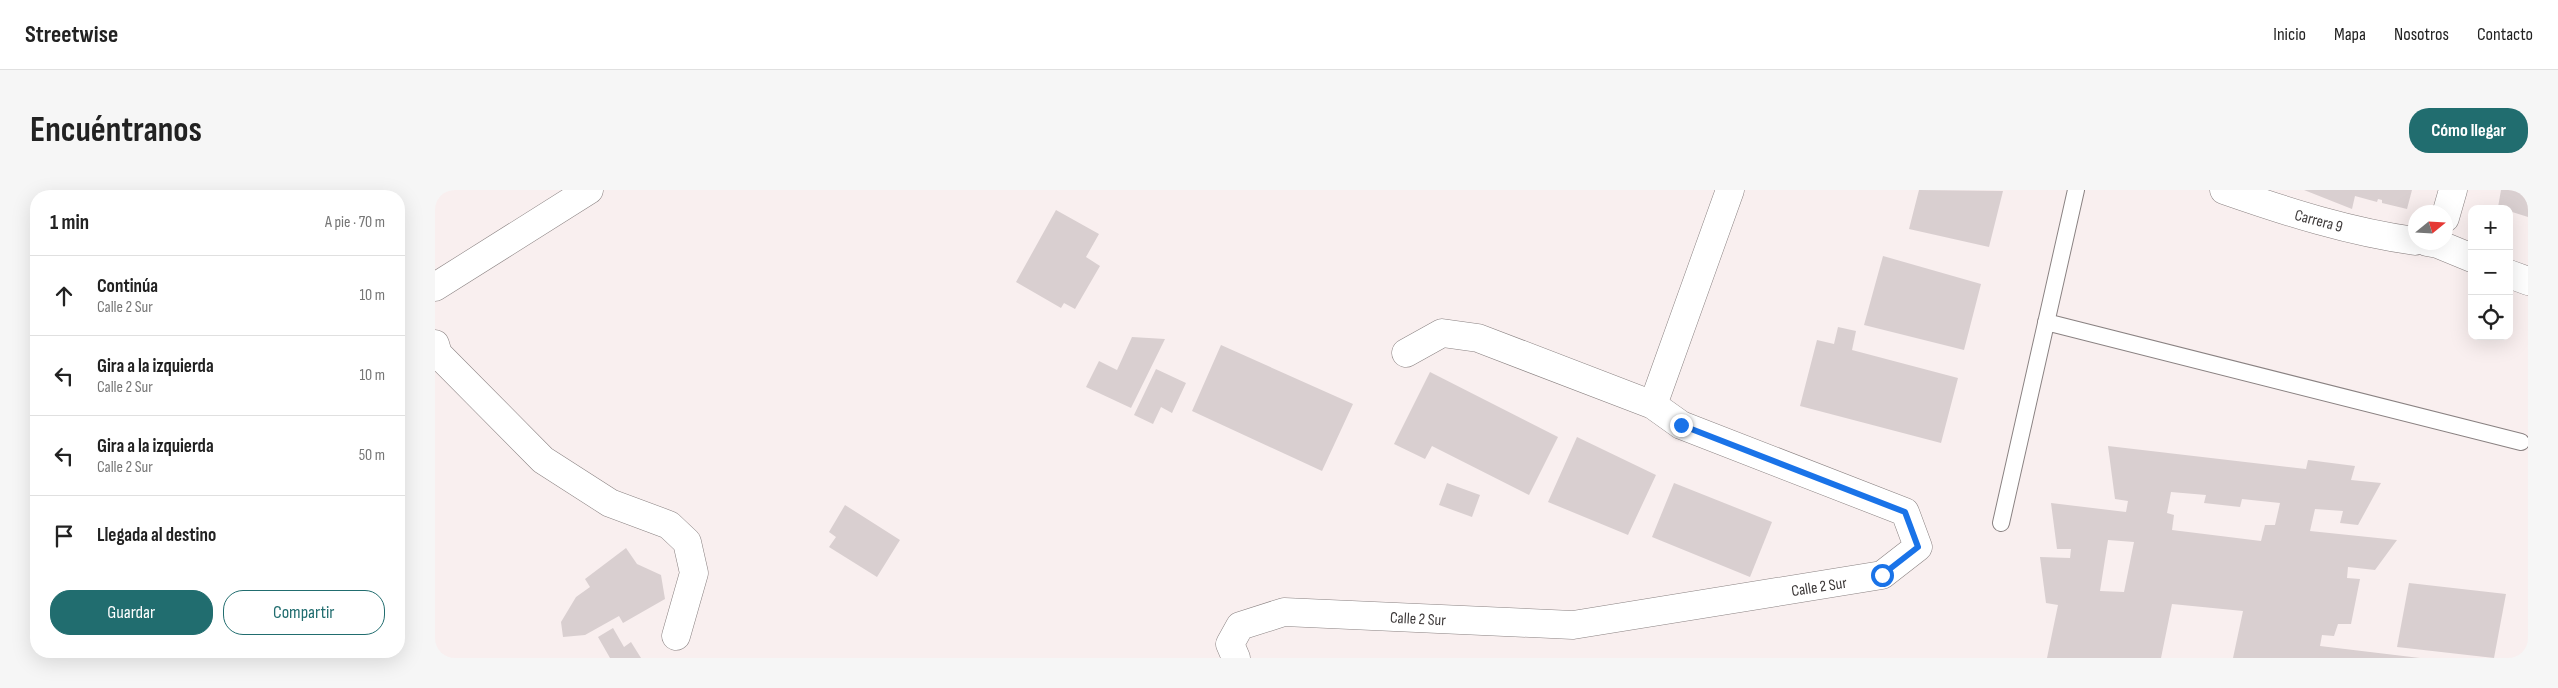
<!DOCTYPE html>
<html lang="es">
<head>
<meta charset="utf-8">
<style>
	:root { --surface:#fff; --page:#f6f6f6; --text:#222; --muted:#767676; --line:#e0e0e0; --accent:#216d6f }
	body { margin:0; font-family:"Sofia Sans Condensed",sans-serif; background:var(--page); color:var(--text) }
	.controls { position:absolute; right:15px; top:15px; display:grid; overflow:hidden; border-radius:10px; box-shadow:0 5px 20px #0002 }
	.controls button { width:45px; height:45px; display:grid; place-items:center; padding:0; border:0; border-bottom:1px solid var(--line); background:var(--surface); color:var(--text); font:25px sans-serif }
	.compass { position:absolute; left:1973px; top:15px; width:45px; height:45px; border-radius:50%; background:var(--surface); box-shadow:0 5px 20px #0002; rotate:72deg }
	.stop { position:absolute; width:15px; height:15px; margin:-11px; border:4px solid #1a73e8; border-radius:50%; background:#fff }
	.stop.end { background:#1a73e8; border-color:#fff; box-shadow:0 1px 5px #0008 }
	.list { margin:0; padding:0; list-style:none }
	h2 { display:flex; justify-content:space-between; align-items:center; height:65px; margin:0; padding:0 20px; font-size:21px }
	h2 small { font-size:16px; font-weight:400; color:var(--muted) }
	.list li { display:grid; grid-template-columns:32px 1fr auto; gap:15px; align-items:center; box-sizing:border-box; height:80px; padding:0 20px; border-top:1px solid var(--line) }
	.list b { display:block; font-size:19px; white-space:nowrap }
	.list p { margin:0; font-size:16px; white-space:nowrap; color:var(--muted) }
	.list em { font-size:16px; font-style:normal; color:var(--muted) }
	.actions { display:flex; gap:10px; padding:15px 20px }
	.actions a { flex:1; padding:11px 0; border:1px solid var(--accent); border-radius:20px; text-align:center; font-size:18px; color:var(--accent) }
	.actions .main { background:var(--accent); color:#fff }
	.icon { flex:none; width:28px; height:28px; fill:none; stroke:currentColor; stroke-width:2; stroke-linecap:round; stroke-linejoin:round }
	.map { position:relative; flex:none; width:2093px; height:468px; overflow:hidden; border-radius:20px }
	header { display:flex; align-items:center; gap:30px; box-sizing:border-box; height:70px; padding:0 25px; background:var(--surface); border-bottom:1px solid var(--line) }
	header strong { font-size:24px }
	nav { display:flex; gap:28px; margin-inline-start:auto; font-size:18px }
	.intro { display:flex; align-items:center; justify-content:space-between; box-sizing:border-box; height:120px; padding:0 30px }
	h1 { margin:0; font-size:35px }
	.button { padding:12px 22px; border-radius:20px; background:var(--accent); color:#fff; font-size:18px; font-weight:700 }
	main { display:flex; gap:30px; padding:0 30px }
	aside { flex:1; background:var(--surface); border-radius:20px; box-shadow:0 5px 20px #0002 }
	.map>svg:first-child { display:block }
	.building { fill:#d9cfd0; fill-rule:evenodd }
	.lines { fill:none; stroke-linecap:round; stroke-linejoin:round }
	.service-casing { stroke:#8a8282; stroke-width:18 }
	.minor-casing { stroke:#8a8282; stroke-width:29 }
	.service { stroke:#fff; stroke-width:16 }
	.minor { stroke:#fff; stroke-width:28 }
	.route { stroke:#1a73e8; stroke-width:6 }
	.labels { text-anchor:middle; stroke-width:4.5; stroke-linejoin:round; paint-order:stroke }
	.street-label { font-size:16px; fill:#3d3939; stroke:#fff }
</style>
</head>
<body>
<header>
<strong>Streetwise</strong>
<nav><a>Inicio</a><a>Mapa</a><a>Nosotros</a><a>Contacto</a></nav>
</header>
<div class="intro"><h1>Encuéntranos</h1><a class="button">Cómo llegar</a></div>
<main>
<aside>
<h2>1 min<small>A pie · 70 m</small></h2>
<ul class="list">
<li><svg class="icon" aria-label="ahead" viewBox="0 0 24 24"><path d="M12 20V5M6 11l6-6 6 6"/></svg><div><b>Continúa</b><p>Calle 2 Sur</p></div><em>10 m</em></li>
<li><svg class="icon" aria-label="left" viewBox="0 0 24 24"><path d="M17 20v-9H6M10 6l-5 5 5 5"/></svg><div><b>Gira a la izquierda</b><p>Calle 2 Sur</p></div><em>10 m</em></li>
<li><svg class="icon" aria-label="left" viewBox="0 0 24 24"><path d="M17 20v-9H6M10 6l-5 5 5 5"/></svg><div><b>Gira a la izquierda</b><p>Calle 2 Sur</p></div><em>50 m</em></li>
<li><svg class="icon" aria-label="arrive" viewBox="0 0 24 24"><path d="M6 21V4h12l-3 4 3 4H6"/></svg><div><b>Llegada al destino</b></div></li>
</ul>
<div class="actions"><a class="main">Guardar</a><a>Compartir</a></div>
</aside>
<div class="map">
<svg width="2093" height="468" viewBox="0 0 2093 468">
	<rect width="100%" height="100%" fill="#f9efef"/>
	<!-- building -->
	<path class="building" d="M1484 0 1568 1 1554 57 1474 39Z
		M1869 0H1977L1972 19 1947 13V10L1943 9 1942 12 1920 6 1917 19Z
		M2066 0H2093V27L2074 21V19L2063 17Z
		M621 20 664 44 651 67 665 76 640 119 629 113 626 118 581 92Z
		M1448 66 1546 94 1529 160 1429 135Z
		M1403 137 1421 141 1417 160 1523 188 1506 253 1365 216 1382 150 1399 154Z
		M697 147 730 149 696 218 651 197 664 171 682 180Z
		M786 155 918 214 887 281 757 221Z
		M721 179 751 193 737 223 726 217 718 234 699 225Z
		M995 182 1123 247 1094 305 997 256 990 269 959 254Z
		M1142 247 1221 285 1193 345 1113 312Z
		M1673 256 1871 279 1873 270 1920 276 1916 290 1946 293 1923 335 1905 333 1908 321 1880 319 1875 341 1962 350 1940 380 1913 377 1912 388 1925 389 1916 434H1903L1899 446 1887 445 1885 456 1985 468H1798L1808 421 1737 414 1726 468H1612L1623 415 1611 413 1605 367 1635 368 1636 359H1622L1616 313 1691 322 1693 311 1680 309ZM1736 302 1771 305 1769 313 1805 317 1807 309 1845 313 1840 335H1830L1826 351 1737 340 1739 325 1732 323ZM1673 350 1699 352 1689 402 1665 401Z
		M1012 293 1045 305 1037 327 1004 315Z
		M1239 293 1337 332 1315 387 1217 347Z
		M410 315 465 350 442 387 394 357 401 347 394 342Z
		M191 358 202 374 226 385 230 409 188 433 184 426 150 445 128 447 126 432 141 407 155 397 150 389Z
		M1974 393 2071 404 2059 468 1962 457Z
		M178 438 189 457 196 452 206 468H175L163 447Z"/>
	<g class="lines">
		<defs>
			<path id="service" d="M1611 132 2086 252
				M1566 333 1641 0"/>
			<path id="minor" d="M1789 0C1852 22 1915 42 1980 51
				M2010 28 2018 0
				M1992 52 2003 54 2037 68
				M2074 84 2093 91
				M0 97 154 0
				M0 154 3 164 108 270 175 313 234 335 252 352 259 383 241 446
				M1218 215 1295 0
				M801 468 795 454 805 436 849 422 1138 435 1447 385 1483 357 1470 322 1246 235 1218 215 1043 148 1007 143 971 163"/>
		</defs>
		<!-- service casing -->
		<use href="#service" class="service-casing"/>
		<!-- minor casing -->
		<use href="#minor" class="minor-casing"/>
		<!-- service -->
		<use href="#service" class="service"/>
		<!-- minor -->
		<use href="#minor" class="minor"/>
	</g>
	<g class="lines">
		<!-- route -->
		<path class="route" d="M1246 235 1470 322 1483 357 1447 385"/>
	</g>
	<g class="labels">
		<!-- street labels -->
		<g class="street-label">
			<text transform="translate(1884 30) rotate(15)" y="6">Carrera 9</text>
			<text transform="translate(1384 396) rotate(-9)" y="6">Calle 2 Sur</text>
			<text transform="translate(983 428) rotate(3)" y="6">Calle 2 Sur</text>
		</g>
	</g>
</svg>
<div class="controls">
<button>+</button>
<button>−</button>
<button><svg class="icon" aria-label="locate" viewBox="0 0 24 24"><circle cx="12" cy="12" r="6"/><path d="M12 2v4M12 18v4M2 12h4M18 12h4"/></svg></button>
</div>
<svg class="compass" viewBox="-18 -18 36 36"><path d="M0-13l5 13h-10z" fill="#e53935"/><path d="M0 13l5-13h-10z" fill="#767676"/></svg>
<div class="stop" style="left:1447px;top:385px"></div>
<div class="stop end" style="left:1246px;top:235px"></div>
</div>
</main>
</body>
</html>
